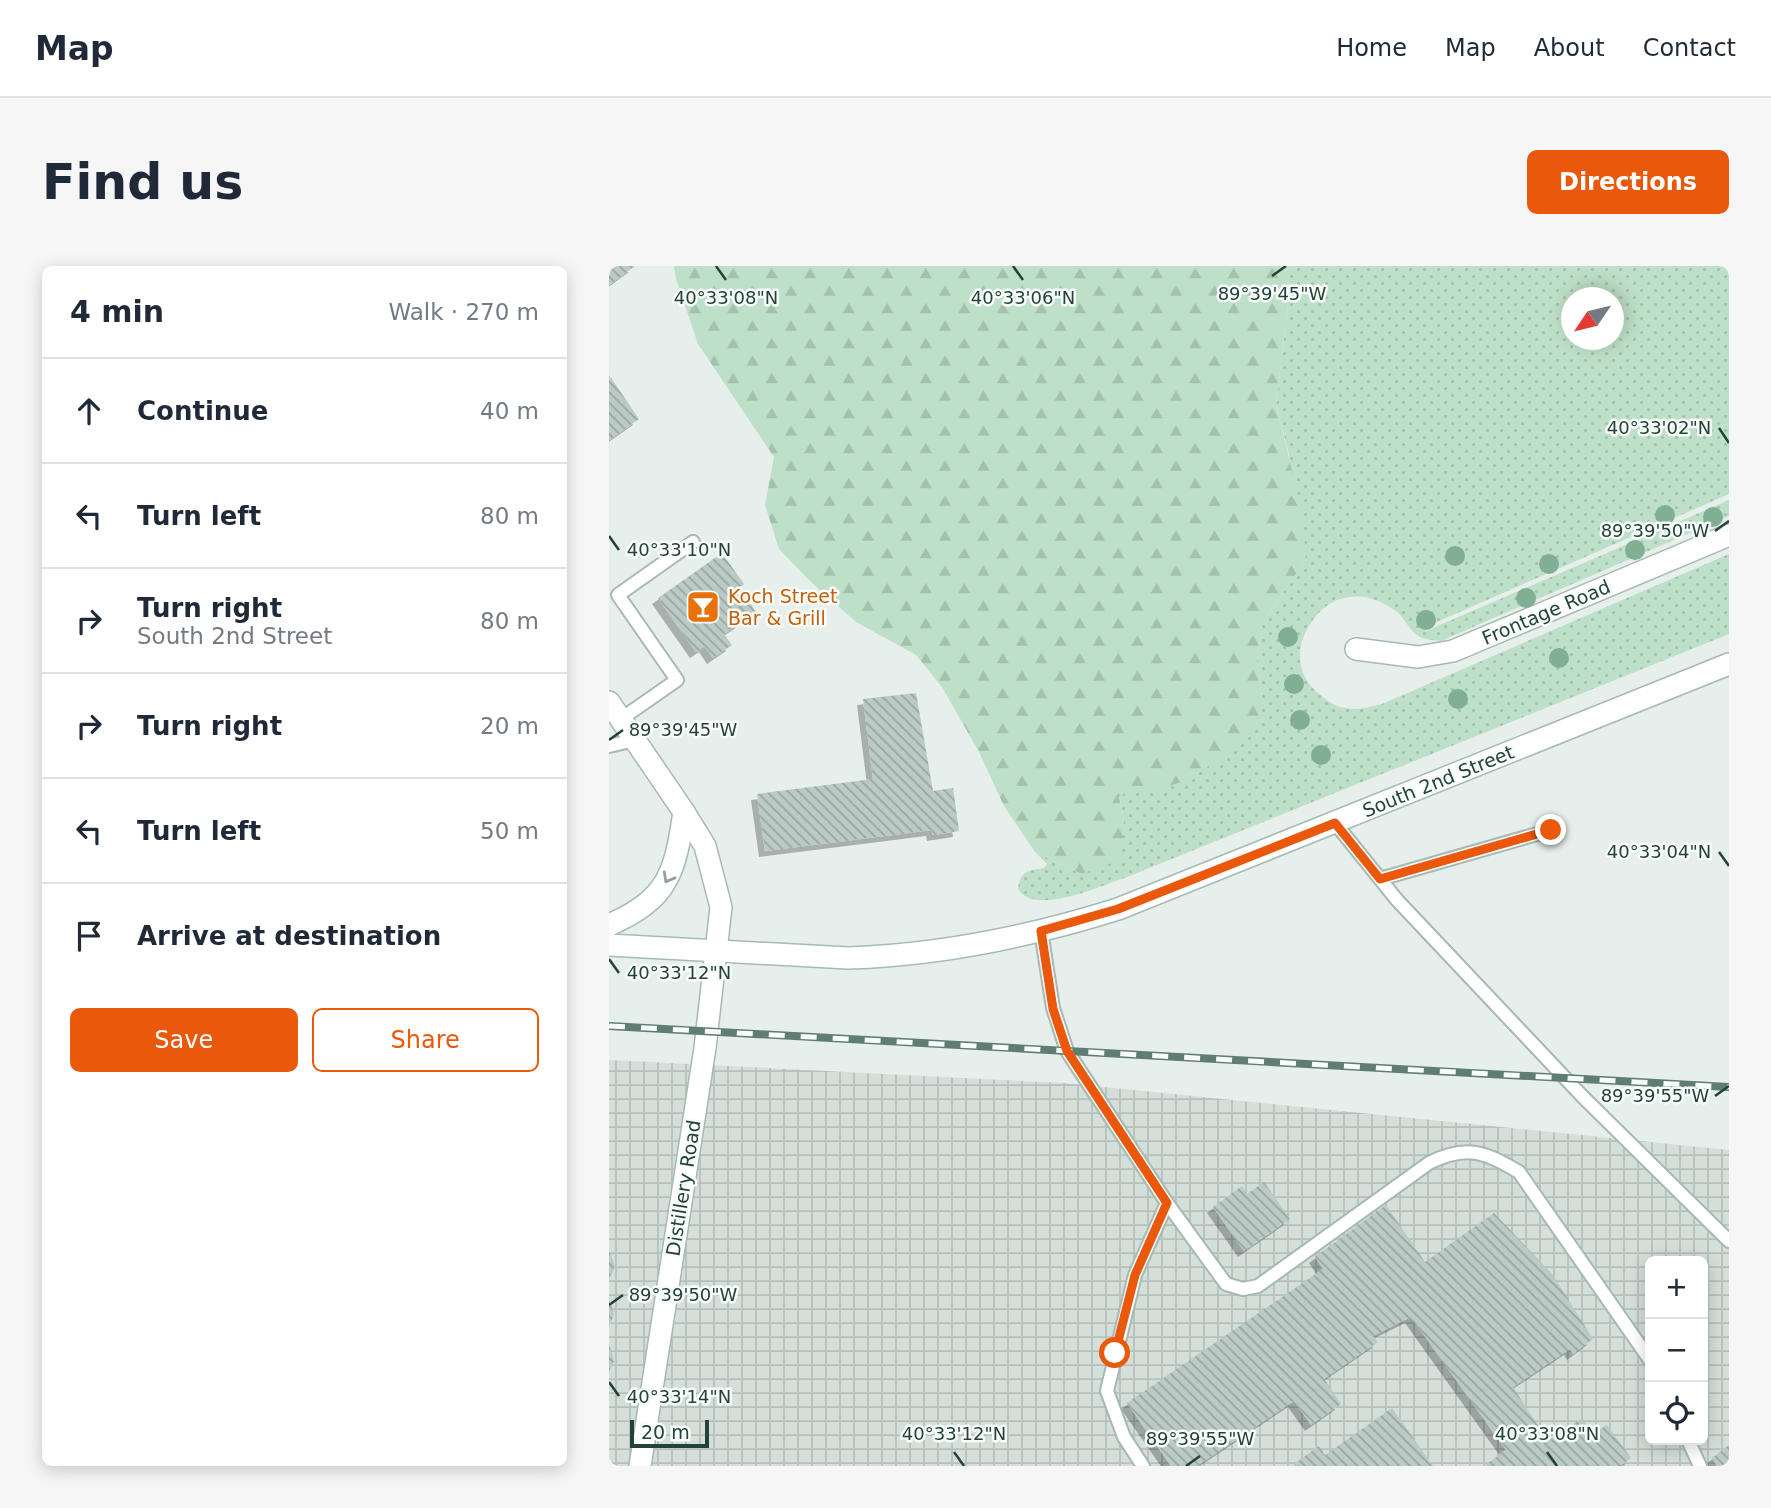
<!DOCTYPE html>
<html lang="en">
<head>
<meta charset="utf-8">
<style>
	:root { --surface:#fff; --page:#f6f6f7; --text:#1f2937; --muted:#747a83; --line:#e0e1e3; --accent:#ea580c }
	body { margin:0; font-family:"DejaVu Sans",sans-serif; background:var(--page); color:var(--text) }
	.controls { position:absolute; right:21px; bottom:21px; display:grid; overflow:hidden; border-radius:10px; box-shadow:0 4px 18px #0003 }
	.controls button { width:63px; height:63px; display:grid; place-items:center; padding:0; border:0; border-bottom:2px solid var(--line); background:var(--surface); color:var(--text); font:35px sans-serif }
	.compass { position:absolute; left:952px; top:21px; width:63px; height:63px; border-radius:50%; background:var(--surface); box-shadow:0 4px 18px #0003; rotate:235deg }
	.scale { position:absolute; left:21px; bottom:18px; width:79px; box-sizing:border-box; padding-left:7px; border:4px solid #24423a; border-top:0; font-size:19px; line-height:24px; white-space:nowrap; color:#24423a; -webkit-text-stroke:5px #f7fbf9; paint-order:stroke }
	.stop { position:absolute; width:21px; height:21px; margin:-16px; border:5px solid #ea580c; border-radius:50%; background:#fff }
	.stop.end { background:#ea580c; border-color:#fff; box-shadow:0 2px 7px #0008 }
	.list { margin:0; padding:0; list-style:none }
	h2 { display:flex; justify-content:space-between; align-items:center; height:91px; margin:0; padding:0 28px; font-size:30px }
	h2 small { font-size:23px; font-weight:400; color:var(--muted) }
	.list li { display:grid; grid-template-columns:46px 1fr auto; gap:21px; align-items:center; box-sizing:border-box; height:105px; padding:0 28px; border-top:2px solid var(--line) }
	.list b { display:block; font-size:26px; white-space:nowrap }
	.list p { margin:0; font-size:23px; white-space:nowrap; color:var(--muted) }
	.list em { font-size:23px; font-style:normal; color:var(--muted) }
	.actions { display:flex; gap:14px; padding:21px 28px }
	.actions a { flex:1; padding:16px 0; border:2px solid var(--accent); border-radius:10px; text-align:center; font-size:24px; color:var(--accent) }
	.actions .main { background:var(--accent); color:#fff }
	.icon { flex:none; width:38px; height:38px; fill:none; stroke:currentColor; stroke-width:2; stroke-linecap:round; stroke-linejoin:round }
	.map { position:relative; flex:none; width:1120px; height:1200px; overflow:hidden; border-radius:10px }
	header { display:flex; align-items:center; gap:42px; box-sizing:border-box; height:98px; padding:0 35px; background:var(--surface); border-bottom:2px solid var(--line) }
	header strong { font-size:33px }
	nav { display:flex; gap:38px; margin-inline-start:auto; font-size:24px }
	.intro { display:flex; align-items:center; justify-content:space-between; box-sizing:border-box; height:168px; padding:0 42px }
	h1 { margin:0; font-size:49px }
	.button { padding:18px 32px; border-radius:10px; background:var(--accent); color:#fff; font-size:24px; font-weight:700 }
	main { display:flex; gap:42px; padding:0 42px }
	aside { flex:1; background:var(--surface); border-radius:10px; box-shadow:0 4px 18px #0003 }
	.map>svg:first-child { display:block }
	.industrial { fill:url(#industrial-grid); fill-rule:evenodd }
	.green { fill:url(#green-dots); fill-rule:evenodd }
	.forest { fill:url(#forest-firs) }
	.building { fill:url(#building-back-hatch); filter:url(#shadow) }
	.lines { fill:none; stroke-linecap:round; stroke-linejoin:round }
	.service-casing { stroke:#a8b8b2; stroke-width:16 }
	.minor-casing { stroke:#a8b8b2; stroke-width:24 }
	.tertiary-casing { stroke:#a8b8b2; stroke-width:24 }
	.secondary-casing { stroke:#a4bbb3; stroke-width:24 }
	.service { stroke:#fff; stroke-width:12 }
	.minor { stroke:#fff; stroke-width:21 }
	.tertiary { stroke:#fff; stroke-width:21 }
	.secondary { stroke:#fff; stroke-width:21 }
	.rail-casing { stroke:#5f7d75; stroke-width:8 }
	.rail { stroke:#f7fbf9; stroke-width:5; stroke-dasharray:16; stroke-linecap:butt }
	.tree { fill:#80af93 }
	.oneway { stroke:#92a09c }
	.route { stroke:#ea580c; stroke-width:9 }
	.ticks { fill:none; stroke:#24423a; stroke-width:2.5 }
	.labels { text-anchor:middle; stroke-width:5; stroke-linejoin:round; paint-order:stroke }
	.food-label { font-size:19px; fill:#c56008; stroke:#f7fbf9; text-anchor:start }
	.street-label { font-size:19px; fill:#24423a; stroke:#f7fbf9 }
	.ticks-label { font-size:18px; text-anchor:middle; fill:#24423a; stroke:#f7fbf9; stroke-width:5; stroke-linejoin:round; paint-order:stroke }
</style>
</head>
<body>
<header>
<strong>Map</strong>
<nav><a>Home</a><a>Map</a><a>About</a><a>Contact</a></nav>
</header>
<div class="intro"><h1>Find us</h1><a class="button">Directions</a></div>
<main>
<aside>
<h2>4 min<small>Walk · 270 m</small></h2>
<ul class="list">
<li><svg class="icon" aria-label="ahead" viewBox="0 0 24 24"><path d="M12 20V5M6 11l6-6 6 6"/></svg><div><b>Continue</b></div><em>40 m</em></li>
<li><svg class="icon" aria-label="left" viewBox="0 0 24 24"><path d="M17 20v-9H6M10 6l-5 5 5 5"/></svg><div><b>Turn left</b></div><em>80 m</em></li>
<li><svg class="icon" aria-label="right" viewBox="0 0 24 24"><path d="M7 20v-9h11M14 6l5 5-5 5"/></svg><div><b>Turn right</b><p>South 2nd Street</p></div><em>80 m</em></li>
<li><svg class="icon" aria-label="right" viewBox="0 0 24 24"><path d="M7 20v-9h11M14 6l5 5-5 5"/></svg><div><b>Turn right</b></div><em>20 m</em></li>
<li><svg class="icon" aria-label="left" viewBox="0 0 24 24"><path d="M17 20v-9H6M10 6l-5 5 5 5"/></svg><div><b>Turn left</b></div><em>50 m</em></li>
<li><svg class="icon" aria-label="arrive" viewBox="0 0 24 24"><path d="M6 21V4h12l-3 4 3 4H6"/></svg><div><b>Arrive at destination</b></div></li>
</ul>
<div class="actions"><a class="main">Save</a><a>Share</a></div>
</aside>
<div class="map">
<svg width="1120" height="1200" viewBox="0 0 1120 1200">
	<defs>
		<pattern id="industrial-grid" width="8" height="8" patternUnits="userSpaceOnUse" patternTransform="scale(1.75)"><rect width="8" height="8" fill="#d4dfda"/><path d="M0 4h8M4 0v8" fill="none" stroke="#b6c1bc"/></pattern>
		<pattern id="green-dots" width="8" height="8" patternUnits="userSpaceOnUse" patternTransform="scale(1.75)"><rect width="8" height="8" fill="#bfe0c8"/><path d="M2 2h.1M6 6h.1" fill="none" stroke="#a4c1ad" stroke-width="1.8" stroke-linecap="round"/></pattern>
		<pattern id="forest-firs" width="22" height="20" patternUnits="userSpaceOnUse" patternTransform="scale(1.75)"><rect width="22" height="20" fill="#bfe0c8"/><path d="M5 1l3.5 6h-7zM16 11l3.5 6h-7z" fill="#a4c1ad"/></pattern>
		<pattern id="building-back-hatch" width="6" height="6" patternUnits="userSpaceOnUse" patternTransform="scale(1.75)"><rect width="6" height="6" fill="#bbcac4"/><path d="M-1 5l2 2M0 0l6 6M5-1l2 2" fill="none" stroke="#98a6a0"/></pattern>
		<filter id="shadow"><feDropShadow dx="-6" dy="6" stdDeviation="0" flood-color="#0004"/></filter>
	</defs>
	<rect width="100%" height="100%" fill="#e6efeb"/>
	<!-- industrial -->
	<path class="industrial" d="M0 794 456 817 1120 884V1200H0ZM1041 995H1094V1174H1041Z"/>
	<!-- green -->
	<path class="green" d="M680 0H1120V228L814 362 817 365 1120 234V250L832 375C824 374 817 374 811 371 801 366 797 354 789 347 764 326 729 323 707 350 687 374 684 405 708 426 716 433 726 441 736 442 749 445 760 441 773 438L1120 288V368L518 611C493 619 426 651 409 623 412 604 418 605 435 602L438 598 426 586 473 608 515 554 510 529 521 524H547L654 440 648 395 653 358 697 293 680 189 667 139 679 40ZM962 32H1004V74H962Z"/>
	<!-- forest -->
	<path class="forest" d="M65 0H680L679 40 667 139 694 249 697 293 653 358 648 395 654 440 643 464 616 489 579 514 547 524H521L510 531 515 554 513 593 473 608 426 586 395 540 370 486 333 421 307 389 247 356 202 316 170 283 156 239 165 191 89 78 67 13Z"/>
	<!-- building -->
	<path class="building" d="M0 0H26L0 19Z
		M0 109 30 153 0 174Z
		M113 287 135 318 130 322 147 346 115 368 123 379 104 392 96 380 87 386 49 332Z
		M307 427 324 525 344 522 350 565 324 569 323 564 156 585 148 528 264 513 254 433Z
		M655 916 681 953 635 985 604 941 633 920 638 928Z
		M777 939 816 996 885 947 944 1009 984 1073 964 1088 961 1083 904 1121 939 1175 973 1152 984 1168 998 1159 1022 1192 1011 1200H875L897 1184 802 1051 764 1070 769 1076 715 1113 732 1138 702 1159 685 1135 588 1200H562L518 1137 714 1003 706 991Z
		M0 985 6 1000 0 1014Z
		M0 1032 5 1048 0 1061Z
		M0 1078 5 1095 0 1106Z
		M783 1142 824 1200H686L685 1198 710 1180 716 1189Z
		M1120 1179V1200H1108L1103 1192Z"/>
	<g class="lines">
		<defs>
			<path id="service" d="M12 453 68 414 9 329 84 276
				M0 480 26 474
				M726 557 788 634 974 831 1120 975
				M771 613 942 564
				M432 665 444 742 458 785 558 937 617 1018 634 1023 649 1020 820 897C858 878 876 886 910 906L1041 1094
				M1079 1174 1091 1200
				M534 1200 515 1171 498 1125 526 1009 558 937"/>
			<path id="minor" d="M747 383 809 391 844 385 1120 269"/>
			<path id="tertiary" d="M0 436 75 546 96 580 112 641 96 782 31 1200"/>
			<path id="secondary" d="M0 659C60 633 66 606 75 546
				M0 679 239 692C333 689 420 671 509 643L1120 398"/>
		</defs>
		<!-- service casing -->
		<use href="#service" class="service-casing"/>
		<!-- minor casing -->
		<use href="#minor" class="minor-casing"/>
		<!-- tertiary casing -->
		<use href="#tertiary" class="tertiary-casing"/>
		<!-- secondary casing -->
		<use href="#secondary" class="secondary-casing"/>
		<!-- service -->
		<use href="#service" class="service"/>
		<!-- minor -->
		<use href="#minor" class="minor"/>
		<!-- tertiary -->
		<use href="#tertiary" class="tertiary"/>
		<!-- secondary -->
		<use href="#secondary" class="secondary"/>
		<defs>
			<path id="rail" d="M0 760 1120 821"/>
		</defs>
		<!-- rail casing -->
		<use href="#rail" class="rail-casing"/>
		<!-- rail -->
		<use href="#rail" class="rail"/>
	</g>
	<!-- trees -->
	<g class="tree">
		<circle cx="1056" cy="249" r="10"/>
		<circle cx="1104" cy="251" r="10"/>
		<circle cx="1026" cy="284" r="10"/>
		<circle cx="846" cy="290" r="10"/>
		<circle cx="940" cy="298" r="10"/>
		<circle cx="917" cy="332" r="10"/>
		<circle cx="817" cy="354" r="10"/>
		<circle cx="679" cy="371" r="10"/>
		<circle cx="950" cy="392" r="10"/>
		<circle cx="685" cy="418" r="10"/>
		<circle cx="849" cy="433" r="10"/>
		<circle cx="691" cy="454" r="10"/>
		<circle cx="712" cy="489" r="10"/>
	</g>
	<!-- one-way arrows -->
	<defs><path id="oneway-chevron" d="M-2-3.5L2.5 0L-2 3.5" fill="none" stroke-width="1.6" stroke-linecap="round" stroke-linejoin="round" transform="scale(1.75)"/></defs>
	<use class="oneway" href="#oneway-chevron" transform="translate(59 612) rotate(119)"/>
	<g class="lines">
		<!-- route -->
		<path class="route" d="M506 1087 526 1009 558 937 458 785 444 743 432 665 509 643 726 557 771 613 942 564"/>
	</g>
	<!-- ticks -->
	<path class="ticks" d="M107 0 117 14M404 0 414 14M663 10 677 0M1110 162 1120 177M1106 265 1120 255M0 270 10 284M0 474 14 464M1110 586 1120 600M0 693 10 707M1106 830 1120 820M0 1039 14 1029M0 1116 10 1130M345 1186 355 1200M938 1186 948 1200M577 1200 591 1190"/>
	<!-- icons -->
	<defs>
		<symbol id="bar-square" viewBox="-11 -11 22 22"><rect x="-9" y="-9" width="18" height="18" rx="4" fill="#e8710a" stroke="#f7fbf9"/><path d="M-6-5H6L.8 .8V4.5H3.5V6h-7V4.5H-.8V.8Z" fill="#fff"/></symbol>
	</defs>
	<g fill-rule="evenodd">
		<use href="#bar-square" x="75" y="322" width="38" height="38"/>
	</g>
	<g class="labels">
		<!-- food labels -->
		<g class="food-label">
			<text x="119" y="337">Koch Street<tspan x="119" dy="22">Bar &amp; Grill</tspan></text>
		</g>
		<!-- street labels -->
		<g class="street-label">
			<text transform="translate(937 346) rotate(-23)" y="7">Frontage Road</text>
			<text transform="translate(829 515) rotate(-22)" y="7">South 2nd Street</text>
			<text transform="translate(74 922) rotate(-81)" y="7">Distillery Road</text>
		</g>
	</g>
	<g class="ticks-label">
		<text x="663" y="34">89°39'45"W</text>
		<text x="117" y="38">40°33'08"N</text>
		<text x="414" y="38">40°33'06"N</text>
		<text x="1050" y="168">40°33'02"N</text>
		<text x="1046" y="271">89°39'50"W</text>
		<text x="70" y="290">40°33'10"N</text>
		<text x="74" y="470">89°39'45"W</text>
		<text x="1050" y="592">40°33'04"N</text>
		<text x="70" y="713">40°33'12"N</text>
		<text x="1046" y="836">89°39'55"W</text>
		<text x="74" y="1035">89°39'50"W</text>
		<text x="70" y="1137">40°33'14"N</text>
		<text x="345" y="1174">40°33'12"N</text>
		<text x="938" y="1174">40°33'08"N</text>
		<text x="591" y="1179">89°39'55"W</text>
	</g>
</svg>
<div class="controls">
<button>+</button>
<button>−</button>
<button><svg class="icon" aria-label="locate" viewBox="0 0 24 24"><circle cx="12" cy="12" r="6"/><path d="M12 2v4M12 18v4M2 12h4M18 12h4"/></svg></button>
</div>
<svg class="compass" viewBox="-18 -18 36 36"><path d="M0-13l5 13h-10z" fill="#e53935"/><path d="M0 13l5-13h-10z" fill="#747a83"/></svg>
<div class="scale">20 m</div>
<div class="stop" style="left:506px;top:1087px"></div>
<div class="stop end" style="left:942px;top:564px"></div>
</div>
</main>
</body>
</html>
